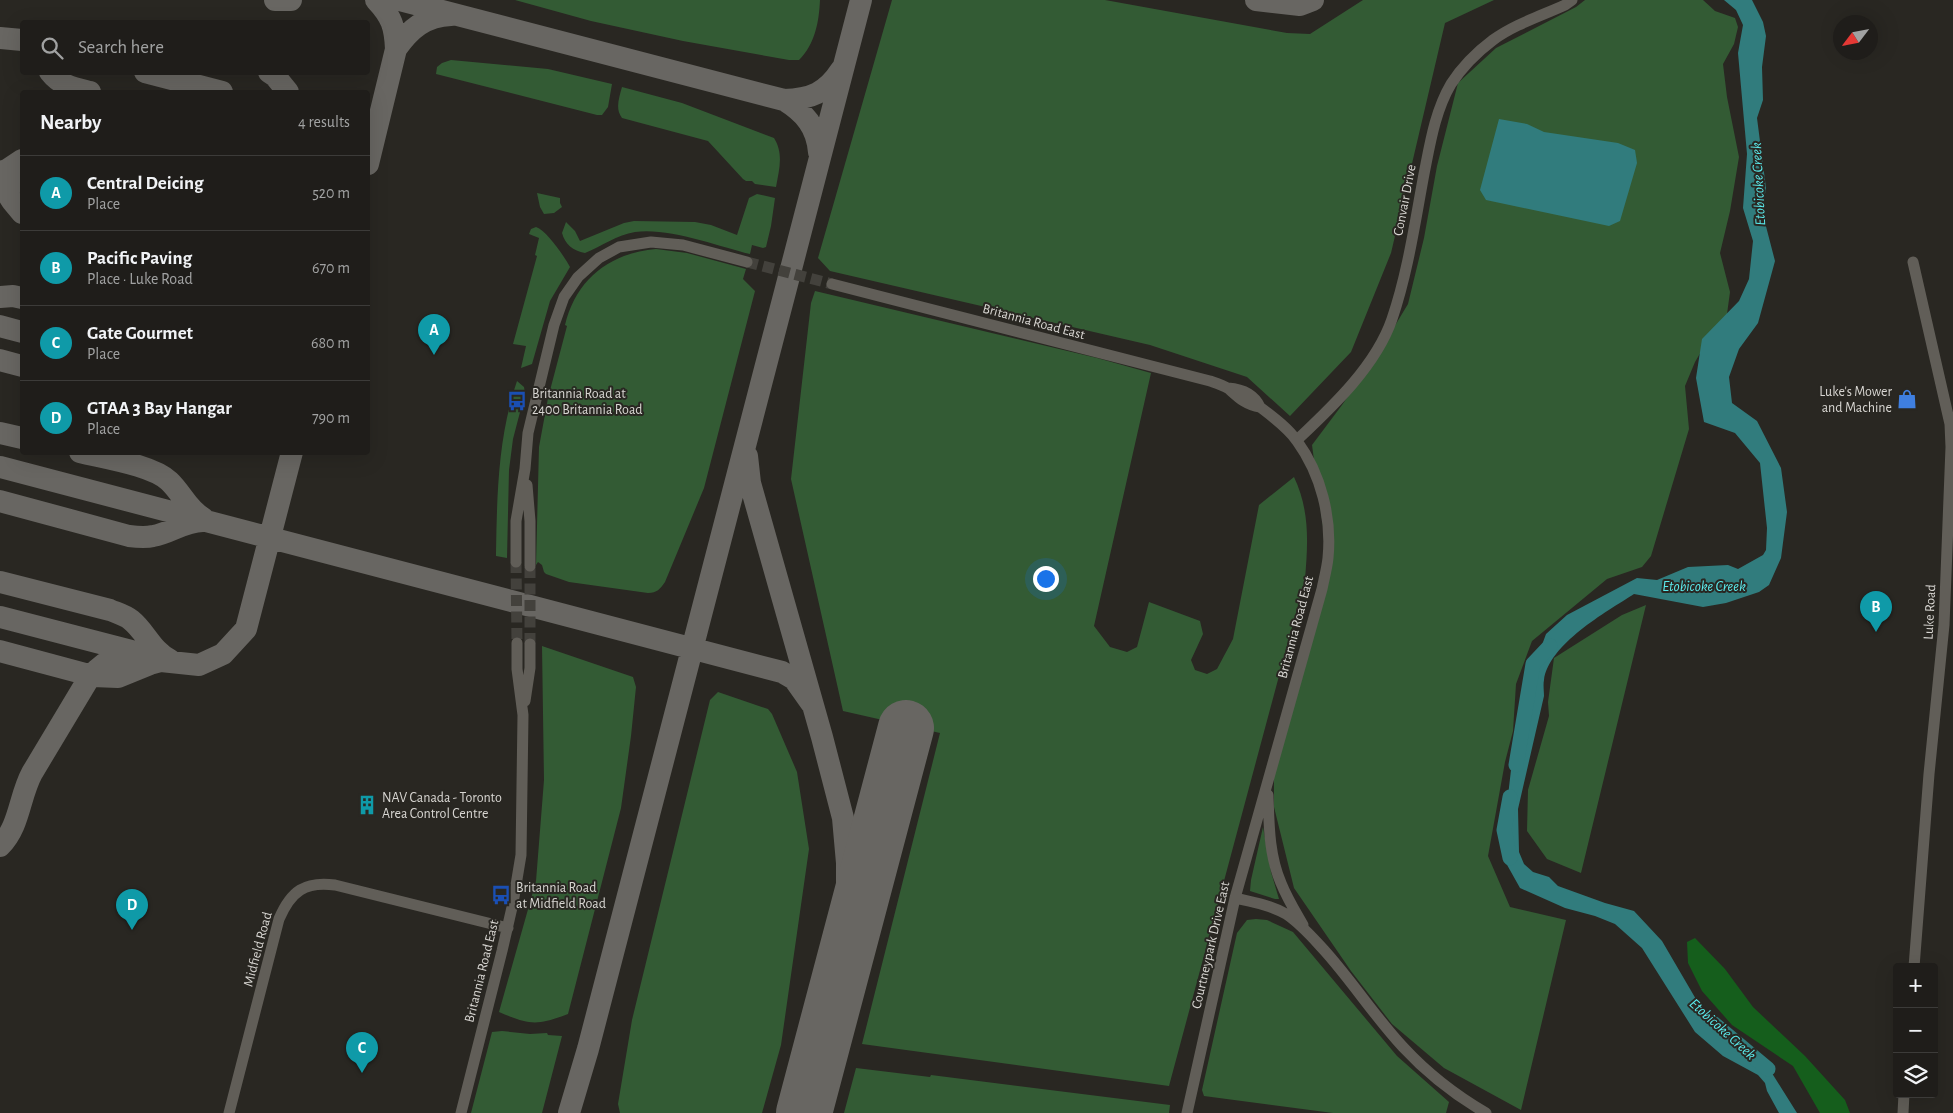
<!DOCTYPE html>
<html lang="en">
<head>
<meta charset="utf-8">
<style>
	:root { --surface:#1f1d1a; --page:#272623; --text:#f1f3f6; --muted:#a1a2a2; --line:#3c3b39; --accent:#db2777 }
	body { margin:0; font-family:"Alegreya Sans",sans-serif; background:var(--page); color:var(--text) }
	.controls { position:absolute; right:15px; bottom:15px; display:grid; overflow:hidden; border-radius:5px; box-shadow:0 5px 20px #0002 }
	.controls button { width:45px; height:45px; display:grid; place-items:center; padding:0; border:0; border-bottom:1px solid var(--line); background:var(--surface); color:var(--text); font:25px sans-serif }
	.compass { position:absolute; left:1833px; top:15px; width:45px; height:45px; border-radius:50%; background:var(--surface); box-shadow:0 5px 20px #0002; rotate:238deg }
	.you { position:absolute; left:1045px; top:578px; width:18px; height:18px; margin:-12px; border:4px solid #fff; border-radius:50%; background:#1a73e8; box-shadow:0 0 0 8px #1a73e833 }
	.badge { display:grid; place-items:center; width:32px; height:32px; border-radius:50%; background:var(--accent); color:#fff; font-size:16px; font-weight:700 }
	.pin { position:absolute; translate:-50% -41px; filter:drop-shadow(0 1px 2px #0008) }
	.pin::after { content:''; position:absolute; top:26px; width:18px; height:15px; background:inherit; clip-path:polygon(0 0,100% 0,50% 100%) }
	.list { margin:0; padding:0; list-style:none }
	h2 { display:flex; justify-content:space-between; align-items:center; height:65px; margin:0; padding:0 20px; font-size:21px }
	h2 small { font-size:16px; font-weight:400; color:var(--muted) }
	.list li { display:grid; grid-template-columns:32px 1fr auto; gap:15px; align-items:center; box-sizing:border-box; height:75px; padding:0 20px; border-top:1px solid var(--line) }
	.list b { display:block; font-size:19px; white-space:nowrap }
	.list p { margin:0; font-size:16px; white-space:nowrap; color:var(--muted) }
	.list em { font-size:16px; font-style:normal; color:var(--muted) }
	.icon { flex:none; width:28px; height:28px; fill:none; stroke:currentColor; stroke-width:2; stroke-linecap:round; stroke-linejoin:round }
	.map { position:relative; flex:none; width:1953px; height:1113px; overflow:hidden }
	.search { position:absolute; background:var(--surface); box-shadow:0 5px 20px #0002; left:20px; top:20px; width:350px; height:55px; display:flex; align-items:center; gap:12px; box-sizing:border-box; padding:0 18px; border-radius:5px; color:var(--muted); font-size:19px }
	.panel { position:absolute; background:var(--surface); box-shadow:0 5px 20px #0002; left:20px; top:90px; width:350px; height:365px; border-radius:5px }
	.map>svg:first-child { display:block }
	.green { fill:#335b34 }
	.forest { fill:#155e1c }
	.water { fill:#317c7d }
	.lines { fill:none; stroke-linecap:round; stroke-linejoin:round }
	.river { stroke:#317c7d; stroke-width:15 }
	.taxiway { stroke:#686662; stroke-width:22 }
	.runway { stroke:#686662; stroke-width:56 }
	.minor-tunnel { stroke:#43413c; stroke-width:11; stroke-dasharray:11 5.5; stroke-linecap:butt }
	.minor { stroke:#615e58; stroke-width:11 }
	.labels { text-anchor:middle; stroke-width:4; stroke-linejoin:round; paint-order:stroke }
	.street-label { font-size:14px; fill:#d8d6d2; stroke:#292722 }
	.poi-label { font-size:14px; fill:#d8d6d2; stroke:#292722; text-anchor:start }
	.water-label { font-size:15px; font-style:italic; fill:#5bebed; stroke:#292722 }
</style>
</head>
<body>
<div class="map">
<svg width="1953" height="1113" viewBox="0 0 1953 1113">
	<rect width="100%" height="100%" fill="#292722"/>
	<!-- green -->
	<path class="green" d="M515 0H820C819 22 815 44 799 60H789L683 41 591 21Z
		M892 0H1105L1287 33 1310 34 1363 0H1494L1445 23 1391 253 1351 352 1290 416 1247 377 1150 345 830 271 818 258Z
		M1585 0H1703L1715 11 1735 18 1738 27 1734 44 1723 64 1727 97 1739 157 1730 211 1720 253 1730 292 1727 314 1709 338 1695 362 1685 386 1689 429 1651 556 1642 567 1607 579 1532 641 1516 684 1513 731 1505 762 1488 856 1510 907 1566 920 1521 1110 1444 1068 1392 1024 1351 971 1294 888 1274 807V756L1328 564 1312 445 1342 405 1379 352 1408 304 1424 238 1437 166 1458 83 1496 48 1576 7Z
		M451 60 548 69 612 84 608 107 602 115H597L436 74 437 67 442 63Z
		M622 87 682 103 774 138C784 154 779 170 776 187L755 184 752 181H746L743 179 708 141 622 118C615 109 619 98 622 87Z
		M537 193 560 198V203L562 207 554 213 544 214 540 207Z
		M757 194 775 198 771 226 766 247 763 248 752 245 750 254C718 246 667 227 635 232 617 235 602 246 585 253 573 251 565 244 562 233L566 222 575 231 580 241 624 223 634 221 695 222 711 225 737 235 749 198Z
		M536 227C547 231 564 256 570 267L550 301 532 364 521 368 526 346 513 344 537 256 535 255 539 238 529 234 531 229Z
		M656 249 687 253 746 269 743 279 755 291 704 488 665 582C660 589 657 593 648 593L569 582 546 574 544 572 542 565 538 562 536 565 539 447 548 398 567 326 565 325C576 279 610 253 656 249Z
		M815 291 1097 358 1151 373 1094 626 1110 647 1127 652 1137 647 1149 602 1200 621 1203 634 1191 660 1195 670 1207 674 1217 669 1233 639 1259 505 1294 477C1310 511 1308 543 1305 579L1169 1086 862 1044 940 733 843 711 791 479 811 303Z
		M517 381 524 387 525 393 513 439 509 470 507 558 496 556V553C497 494 498 437 517 381Z
		M1646 605 1581 873 1547 859 1527 831 1528 790 1549 716 1548 702 1554 658 1622 615Z
		M542 646 633 677 636 687 631 736 621 808 568 1014C536 1026 530 1025 499 1012L536 881 544 780Z
		M718 692 768 709 772 714 797 772 809 849 781 1045 762 1113H620L618 1104 632 1020 710 700Z
		M1263 827 1271 872 1279 899H1275L1250 891 1251 880Z
		M1256 919 1267 920 1293 932 1397 1056 1449 1102 1446 1113H1333L1204 1096 1202 1090 1237 933 1247 920Z
		M502 1031 530 1034 547 1033 548 1035 562 1036 542 1113H471L492 1032Z
		M856 1068 930 1077 931 1075 1170 1105 1169 1113H844Z"/>
	<!-- forest -->
	<path class="forest" d="M1695 938 1725 969 1753 1007 1805 1056 1845 1100 1850 1113H1820L1793 1066 1732 1025 1702 991 1688 963 1687 942Z"/>
	<!-- water -->
	<path class="water" d="M1724 0H1752L1763 22 1766 36 1762 67 1763 100 1757 118 1766 188 1762 211 1775 261 1758 323 1739 349 1729 377 1732 403 1757 421 1781 468 1787 512 1781 558 1769 585 1759 592 1726 603 1703 607 1634 594C1606 612 1549 644 1544 680 1543 685 1544 691 1544 696L1518 809 1519 852 1524 864 1533 872 1549 877 1558 886 1605 903 1634 911 1662 941 1707 1018 1718 1024 1743 1052 1761 1060 1770 1070 1797 1113H1779L1767 1091 1765 1083 1758 1075 1723 1056 1695 1032 1642 948 1615 924 1595 916 1565 908 1520 888 1506 863V813L1511 770 1527 718 1531 675 1546 634 1567 615 1637 578 1657 580 1688 567 1728 565 1738 569 1763 555 1766 550 1767 528 1760 463 1735 433 1704 422 1696 378 1702 339 1739 301 1749 279 1753 241 1743 208 1747 154 1738 53 1743 25 1736 10Z
		M1499 119 1527 124 1544 132 1618 143 1635 150 1637 163 1620 221 1609 226 1486 200 1480 190Z"/>
	<g class="lines">
		<!-- river -->
		<path class="river" d="M1516 765 1533 664 1550 646
			M1510 797 1504 830 1510 858
			M1713 1023 1768 1069"/>
		<!-- taxiway -->
		<path class="taxiway" d="M275 0H291
			M376 0C392 17 395 27 396 49
			M400 0 784 100C811 99 826 93 841 70
			M1256 0 1300 5 1313 0
			M0 38 22 40
			M50 72C61 86 74 88 90 92
			M145 72 222 92
			M269 72 275 76 288 92
			M784 100C805 113 817 127 819 152
			M368 164 396 49C410 29 425 16 451 15
			M0 172 7 170 22 160
			M0 176 22 182
			M0 182 12 201 22 213
			M0 297 13 296 22 298
			M0 326 22 332
			M0 360 22 366
			M0 433 22 438
			M80 452C104 458 152 465 169 481 182 493 187 509 203 518
			M747 456 750 483 822 737 843 818 847 863V901L841 972
			M0 467 782 672 794 679 811 703
			M0 501 129 536C137 537 145 538 153 536 171 533 184 521 203 521
			M0 582 110 610C117 613 125 615 131 620 146 632 151 650 170 660
			M0 617 135 652
			M0 651 93 676 118 677 150 664 161 661 199 665 223 654 246 629 292 452
			M0 846C20 826 19 797 32 773L89 678C109 655 122 653 151 656
			M569 1113 588 1049 861 0"/>
		<!-- runway -->
		<path class="runway" d="M804 1113 906 728"/>
		<!-- minor-tunnel -->
		<path class="minor-tunnel" d="M747 262 832 284
			M516 562 517 643
			M530 644V566"/>
		<!-- minor -->
		<path class="minor" d="M1913 262 1950 424 1951 447 1944 625 1929 774 1914 967
			M832 284 1210 381C1216 383 1223 385 1229 389 1239 398 1246 405 1260 407
			M1297 440C1332 407 1376 366 1392 319 1408 272 1415 222 1424 174 1430 144 1435 111 1451 84 1462 67 1477 52 1493 40 1515 24 1541 16 1565 5L1572 0
			M527 485 530 521V566
			M516 562V521L525 469 528 433 554 325 564 297 578 277 599 258 619 247 651 242 683 245 747 262
			M525 701 530 668V644
			M1268 795C1269 825 1269 855 1281 883 1287 898 1295 911 1303 925
			M1235 898C1253 902 1270 905 1286 914 1301 924 1312 937 1324 950 1352 981 1375 1017 1403 1047 1428 1074 1455 1095 1486 1113
			M229 1113 279 919C291 891 305 881 335 885L508 928
			M461 1113 502 951 513 903 521 855 523 715 517 669V643
			M1187 1113 1235 898 1322 589C1324 579 1327 568 1328 558 1332 518 1321 474 1297 441 1288 428 1273 417 1260 407 1254 394 1241 389 1228 388
			M1903 1113 1904 1094"/>
	</g>
	<!-- icons -->
	<defs>
		<symbol id="shop-bare" viewBox="-9 -9 18 18"><path d="M-5-2.5h2.3a2.7 3.5 0 0 1 5.4 0H5L5.5 6h-11ZM-1.5-2.5h3a1.5 2.3 0 0 0-3 0Z" fill="#3f7fe0" stroke="#292722" stroke-width="2.5" paint-order="stroke"/></symbol>
		<symbol id="bus-bare" viewBox="-9 -9 18 18"><path d="M-5-6H5V4H4V6H2V4H-2V6H-4V4H-5ZM-3.5-4V0h7V-4ZM-3.5 1.2v1.5H-2V1.2ZM2 1.2v1.5H3.5V1.2Z" fill="#1a4fb4" stroke="#292722" stroke-width="2.5" paint-order="stroke"/></symbol>
		<symbol id="building-bare" viewBox="-9 -9 18 18"><path d="M-4-6H4V6H1V3H-1V6H-4ZM-2.5-4.3h1.7v1.8h-1.7ZM.8-4.3h1.7v1.8H.8ZM-2.5-1h1.7V.8h-1.7ZM.8-1h1.7V.8H.8Z" fill="#0f9aa8" stroke="#292722" stroke-width="2.5" paint-order="stroke"/></symbol>
	</defs>
	<g fill-rule="evenodd">
		<use href="#shop-bare" x="1893" y="385" width="28" height="28"/>
		<use href="#bus-bare" x="503" y="387" width="28" height="28"/>
		<use href="#building-bare" x="353" y="791" width="28" height="28"/>
		<use href="#bus-bare" x="487" y="881" width="28" height="28"/>
	</g>
	<g class="labels">
		<!-- street labels -->
		<g class="street-label">
			<text transform="translate(1404 200) rotate(-79)" y="5">Convair Drive</text>
			<text transform="translate(1034 321) rotate(15)" y="5">Britannia Road East</text>
			<text transform="translate(1929 612) rotate(-87)" y="5">Luke Road</text>
			<text transform="translate(1295 627) rotate(-75)" y="5">Britannia Road East</text>
			<text transform="translate(1210 945) rotate(-77)" y="5">Courtneypark Drive East</text>
			<text transform="translate(257 949) rotate(-75)" y="5">Midfield Road</text>
			<text transform="translate(481 971) rotate(-76)" y="5">Britannia Road East</text>
		</g>
		<!-- poi labels -->
		<g class="poi-label">
			<text x="1892" y="396" text-anchor="end">Luke's Mower<tspan x="1892" dy="16">and Machine</tspan></text>
			<text x="532" y="398">Britannia Road at<tspan x="532" dy="16">2400 Britannia Road</tspan></text>
			<text x="382" y="802">NAV Canada - Toronto<tspan x="382" dy="16">Area Control Centre</tspan></text>
			<text x="516" y="892">Britannia Road<tspan x="516" dy="16">at Midfield Road</tspan></text>
		</g>
		<!-- water labels -->
		<g class="water-label">
			<text transform="translate(1758 184) rotate(-93)" y="5">Etobicoke Creek</text>
			<text x="1704" y="591">Etobicoke Creek</text>
			<text transform="translate(1723 1029) rotate(42)" y="5">Etobicoke Creek</text>
		</g>
	</g>
</svg>
<div class="controls">
<button>+</button>
<button>−</button>
<button><svg class="icon" aria-label="layers" viewBox="0 0 24 24"><path d="M12 4l9 5-9 5-9-5zM3 14l9 5 9-5"/></svg></button>
</div>
<svg class="compass" viewBox="-18 -18 36 36"><path d="M0-13l5 13h-10z" fill="#e53935"/><path d="M0 13l5-13h-10z" fill="#a1a2a2"/></svg>
<div class="you"></div>
<div class="pin badge" style="left:434px;top:355px;background:#0f9aa8">A</div>
<div class="pin badge" style="left:1876px;top:632px;background:#0f9aa8">B</div>
<div class="pin badge" style="left:362px;top:1073px;background:#0f9aa8">C</div>
<div class="pin badge" style="left:132px;top:930px;background:#0f9aa8">D</div>
<div class="search"><svg class="icon" aria-label="search" viewBox="0 0 24 24"><circle cx="10" cy="10" r="6"/><path d="M15 15l6 6"/></svg>Search here</div>
<section class="panel">
<h2>Nearby<small>4 results</small></h2>
<ul class="list">
<li><span class="badge" style="background:#0f9aa8">A</span><div><b>Central Deicing</b><p>Place</p></div><em>520 m</em></li>
<li><span class="badge" style="background:#0f9aa8">B</span><div><b>Pacific Paving</b><p>Place · Luke Road</p></div><em>670 m</em></li>
<li><span class="badge" style="background:#0f9aa8">C</span><div><b>Gate Gourmet</b><p>Place</p></div><em>680 m</em></li>
<li><span class="badge" style="background:#0f9aa8">D</span><div><b>GTAA 3 Bay Hangar</b><p>Place</p></div><em>790 m</em></li>
</ul>
</section>
</div>
</body>
</html>
